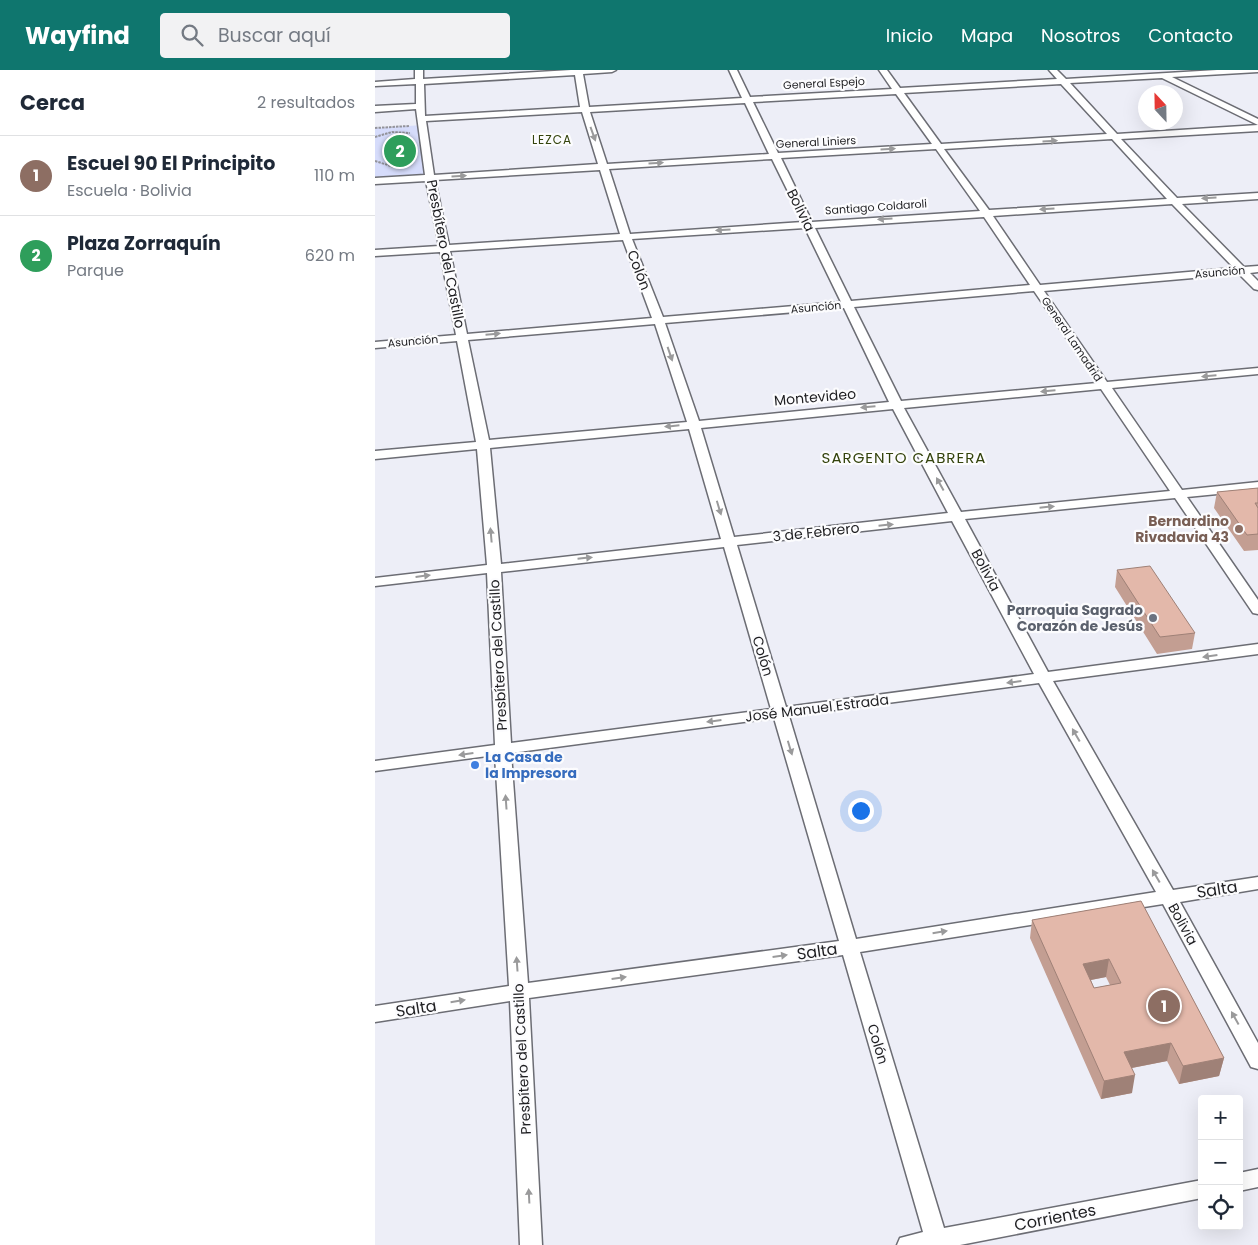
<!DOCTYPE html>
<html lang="es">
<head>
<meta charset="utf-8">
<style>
	:root { --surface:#fff; --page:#f2f2f3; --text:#1f2937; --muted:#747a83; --line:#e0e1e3; --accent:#0f766e }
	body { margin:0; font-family:Poppins,sans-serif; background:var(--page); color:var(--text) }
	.controls { position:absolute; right:15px; bottom:15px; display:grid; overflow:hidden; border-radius:5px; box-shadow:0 5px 20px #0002 }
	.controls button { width:45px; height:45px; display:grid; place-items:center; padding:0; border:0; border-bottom:1px solid var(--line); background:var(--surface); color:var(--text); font:25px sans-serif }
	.compass { position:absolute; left:763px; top:15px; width:45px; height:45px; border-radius:50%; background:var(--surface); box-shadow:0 5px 20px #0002; rotate:338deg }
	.you { position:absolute; left:485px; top:740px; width:18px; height:18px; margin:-12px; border:4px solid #fff; border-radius:50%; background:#1a73e8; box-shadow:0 0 0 8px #1a73e833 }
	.badge { display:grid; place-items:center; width:32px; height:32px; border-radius:50%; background:var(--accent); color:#fff; font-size:16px; font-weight:700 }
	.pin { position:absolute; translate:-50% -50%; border:2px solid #fff; box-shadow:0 1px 5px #0006 }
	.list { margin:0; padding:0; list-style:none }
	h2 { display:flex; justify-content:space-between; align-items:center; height:65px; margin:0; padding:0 20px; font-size:21px }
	h2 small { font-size:16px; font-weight:400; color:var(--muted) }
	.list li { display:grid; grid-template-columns:32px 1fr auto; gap:15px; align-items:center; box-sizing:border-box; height:80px; padding:0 20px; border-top:1px solid var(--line) }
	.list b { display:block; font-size:19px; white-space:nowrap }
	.list p { margin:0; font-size:16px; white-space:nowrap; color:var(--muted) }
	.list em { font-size:16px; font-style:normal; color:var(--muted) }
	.icon { flex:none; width:28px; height:28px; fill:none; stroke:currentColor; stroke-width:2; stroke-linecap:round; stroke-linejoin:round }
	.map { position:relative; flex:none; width:883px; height:1175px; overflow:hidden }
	header { display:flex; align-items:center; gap:30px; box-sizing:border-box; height:70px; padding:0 25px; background:var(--accent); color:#fff }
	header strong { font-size:24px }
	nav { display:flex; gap:28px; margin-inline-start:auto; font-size:18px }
	.search { width:350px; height:45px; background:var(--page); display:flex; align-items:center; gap:12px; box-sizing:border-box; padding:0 18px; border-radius:5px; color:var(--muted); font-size:19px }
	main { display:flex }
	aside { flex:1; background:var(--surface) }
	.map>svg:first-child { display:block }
	.green { fill:#d6dcfb }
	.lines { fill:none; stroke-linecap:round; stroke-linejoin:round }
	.minor-casing { stroke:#6c6d74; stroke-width:3 }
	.path { stroke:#93939a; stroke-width:2; stroke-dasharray:2.5 1; stroke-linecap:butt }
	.minor { fill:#fff; fill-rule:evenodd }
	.wall { fill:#c39e92; fill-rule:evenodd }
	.shaded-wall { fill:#9f8177 }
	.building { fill:#e3b8aa; stroke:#9f8177; fill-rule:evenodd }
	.oneway { fill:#9a9a9b }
	.education-dot { fill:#8d6e63; stroke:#fcfcfe; stroke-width:2 }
	.worship-dot { fill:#6b7280; stroke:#fcfcfe; stroke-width:2 }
	.shop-dot { fill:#3f7fe0; stroke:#fcfcfe; stroke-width:2 }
	.labels { text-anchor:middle; stroke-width:4.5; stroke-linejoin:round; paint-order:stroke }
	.far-street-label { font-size:11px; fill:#1e1e21; stroke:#fcfcfe }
	.far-neighbourhood-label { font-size:12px; letter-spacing:1px; fill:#34440d; stroke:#fcfcfe }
	.street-label { font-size:14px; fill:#1e1e21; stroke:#fcfcfe }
	.education-label { font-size:14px; font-weight:bold; fill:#785e54; stroke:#fcfcfe; text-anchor:end }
	.worship-label { font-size:14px; font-weight:bold; fill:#5b616d; stroke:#fcfcfe; text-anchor:end }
	.shop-label { font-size:14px; font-weight:bold; fill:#366cbe; stroke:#fcfcfe; text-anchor:start }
	.neighbourhood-label { font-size:15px; letter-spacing:1px; fill:#34440d; stroke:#fcfcfe }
	.near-street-label { font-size:16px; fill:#1e1e21; stroke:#fcfcfe }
</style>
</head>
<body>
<header>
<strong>Wayfind</strong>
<div class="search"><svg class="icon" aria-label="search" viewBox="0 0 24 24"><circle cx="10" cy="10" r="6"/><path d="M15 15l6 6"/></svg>Buscar aquí</div>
<nav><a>Inicio</a><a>Mapa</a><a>Nosotros</a><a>Contacto</a></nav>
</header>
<main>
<aside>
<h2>Cerca<small>2 resultados</small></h2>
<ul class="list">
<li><span class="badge" style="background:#8d6e63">1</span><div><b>Escuel 90 El Principito</b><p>Escuela · Bolivia</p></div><em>110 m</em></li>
<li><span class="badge" style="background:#2e9e5b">2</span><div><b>Plaza Zorraquín</b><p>Parque</p></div><em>620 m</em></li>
</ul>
</aside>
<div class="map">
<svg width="883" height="1175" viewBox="0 0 883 1175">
	<rect width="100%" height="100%" fill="#edeef7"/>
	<!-- green -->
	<path class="green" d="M49 55V104L0 107V58Z"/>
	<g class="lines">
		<defs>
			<path id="minor" d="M40 0H48V9L196 0H241L237 2 208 4 214 37 367 28 354 0H362L375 27 517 19 504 0H512L525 18 682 9 674 0H682L691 9 842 0H883V2L797 7 883 49V55L787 8 695 13 742 64 883 55V61L746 69 802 128 883 123V129L807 134 869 197 883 196V202L875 203 883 211V220L879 219 864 204 669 221 732 312 883 298V304L737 318 807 420 883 412V420L812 427 883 530V544L878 543 800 428 590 449 673 602 883 574V584L678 611 798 820 883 807V819L805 832 883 973V999L876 997 788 834 485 882 569 1158 827 1110V1128L585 1175H522L525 1168 548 1162 468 885 154 928 167 1175H145L135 931 0 952V936L134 916 120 685 0 701V691L120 675 112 503 0 516V508L112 495 102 379 0 389V381L101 372 82 271 0 278V272L81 265 65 182 0 186V180L64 176 51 111 0 114V108L50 105 41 39 0 42V36L41 34V14L0 16V12L40 9ZM200 5 205 37 50 46 49 14ZM686 14 732 64 566 74 529 23ZM521 24 557 74 403 83 378 32ZM370 33 394 84 232 94 215 42ZM207 42 223 94 59 105 51 51ZM737 69 792 129 614 140 569 79ZM561 79 605 141 437 152 406 88ZM397 89 428 152 255 164 234 99ZM225 100 245 164 74 175 60 110ZM797 134 859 198 665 215 618 146ZM609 147 655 215 476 231 440 158ZM430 158 466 232 288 247 257 169ZM248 170 277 248 92 264 75 181ZM659 221 722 313 526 331 479 237ZM469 238 514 332 324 351 290 253ZM280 254 312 352 114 370 93 270ZM726 319 795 421 586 442 529 338ZM518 339 573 443 359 467 326 358ZM314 359 346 469 126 494 115 378ZM577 451 659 604 411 637 362 475ZM349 477 396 639 136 673 126 502ZM664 613 781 822 481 869 414 646ZM399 648 464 871 153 913 136 683Z
				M883 1099V1117L864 1121V1103Z"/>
		</defs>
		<!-- minor casing -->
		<use href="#minor" class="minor-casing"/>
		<!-- path -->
		<path class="path" d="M0 58 34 56
			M0 67 17 62 35 63
			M0 91 19 97"/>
		<!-- minor -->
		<use href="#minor" class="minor"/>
	</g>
	<!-- wall -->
	<path class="wall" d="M883 418V480L869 481 839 438 842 422Z
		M742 500 820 563 817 579 782 584 740 517Z
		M766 831 849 988 844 1006 804 1014 792 991 757 998V1023L726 1029 655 868 657 850ZM731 907 735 915 719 918 716 910Z"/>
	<!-- shaded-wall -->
	<path class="shaded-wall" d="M734 889 731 907 705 912 708 894Z
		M796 973 792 991 746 1000 749 982Z
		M849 988 844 1006 804 1014 808 996Z
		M760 1005 757 1023 726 1029 729 1011Z"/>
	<!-- building -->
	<path class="building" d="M883 418V433H880L883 438V464L872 465 842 422Z
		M775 496 820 563 785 567 742 500Z
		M766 831 849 988 808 996 796 973 749 982 760 1005 729 1011 657 850ZM734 889 746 913 719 918 708 894Z"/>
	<!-- one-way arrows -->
	<defs><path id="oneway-solid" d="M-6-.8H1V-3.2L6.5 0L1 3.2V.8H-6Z" transform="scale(1.25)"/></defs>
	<g class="oneway">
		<use href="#oneway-solid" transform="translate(218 64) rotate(70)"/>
		<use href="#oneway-solid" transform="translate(675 71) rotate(-3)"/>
		<use href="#oneway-solid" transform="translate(513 79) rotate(-3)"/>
		<use href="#oneway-solid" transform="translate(281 93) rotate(-4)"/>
		<use href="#oneway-solid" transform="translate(84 106) rotate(-3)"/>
		<use href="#oneway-solid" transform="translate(834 128) rotate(177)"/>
		<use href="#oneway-solid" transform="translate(672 139) rotate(176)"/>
		<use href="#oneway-solid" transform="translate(510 149) rotate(176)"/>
		<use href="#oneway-solid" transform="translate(348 160) rotate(176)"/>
		<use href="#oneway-solid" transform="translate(118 264) rotate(-5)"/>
		<use href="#oneway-solid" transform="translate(295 284) rotate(71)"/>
		<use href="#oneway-solid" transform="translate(834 306) rotate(175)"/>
		<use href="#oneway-solid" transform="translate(673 321) rotate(175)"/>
		<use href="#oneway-solid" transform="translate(493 337) rotate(175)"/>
		<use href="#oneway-solid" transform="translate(297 356) rotate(174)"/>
		<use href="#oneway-solid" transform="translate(565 414) rotate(-119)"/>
		<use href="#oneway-solid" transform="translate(672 437) rotate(-6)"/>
		<use href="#oneway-solid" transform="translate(344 438) rotate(73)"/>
		<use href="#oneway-solid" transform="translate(511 455) rotate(-6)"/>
		<use href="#oneway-solid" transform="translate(116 465) rotate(-95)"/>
		<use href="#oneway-solid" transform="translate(210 488) rotate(-6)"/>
		<use href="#oneway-solid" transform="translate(48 506) rotate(-7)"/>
		<use href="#oneway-solid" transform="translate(835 586) rotate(172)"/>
		<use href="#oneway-solid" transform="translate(639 612) rotate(173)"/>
		<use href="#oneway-solid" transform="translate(339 651) rotate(173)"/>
		<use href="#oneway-solid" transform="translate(701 665) rotate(-120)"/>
		<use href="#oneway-solid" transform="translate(415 678) rotate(73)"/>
		<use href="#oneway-solid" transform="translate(91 684) rotate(172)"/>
		<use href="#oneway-solid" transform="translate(131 732) rotate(-94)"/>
		<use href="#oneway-solid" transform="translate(781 806) rotate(-120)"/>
		<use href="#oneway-solid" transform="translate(565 862) rotate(-9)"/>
		<use href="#oneway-solid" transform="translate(405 886) rotate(-8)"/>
		<use href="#oneway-solid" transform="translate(142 894) rotate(-94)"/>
		<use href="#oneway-solid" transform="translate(244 908) rotate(-8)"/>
		<use href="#oneway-solid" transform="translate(83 931) rotate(-9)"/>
		<use href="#oneway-solid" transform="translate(860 948) rotate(-119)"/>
		<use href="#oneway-solid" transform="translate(154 1126) rotate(-93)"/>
	</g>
	<!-- markers -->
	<circle class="education-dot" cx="864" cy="459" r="5"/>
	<circle class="worship-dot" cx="778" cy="548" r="5"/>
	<circle class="shop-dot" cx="100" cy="695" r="5"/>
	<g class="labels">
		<!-- far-street labels -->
		<g class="far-street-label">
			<text transform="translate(449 13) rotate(-3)" y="4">General Espejo</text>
			<text transform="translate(441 72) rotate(-3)" y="4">General Liniers</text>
			<text transform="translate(501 137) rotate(-4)" y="4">Santiago Coldaroli</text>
			<text transform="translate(845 202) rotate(-5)" y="4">Asunción</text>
			<text transform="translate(441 237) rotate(-5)" y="4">Asunción</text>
			<text transform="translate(697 269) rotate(56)" y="4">General Lamadrid</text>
			<text transform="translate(38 271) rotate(-5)" y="4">Asunción</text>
		</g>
		<!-- far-neighbourhood labels -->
		<g class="far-neighbourhood-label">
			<text x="177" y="74">LEZCA</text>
		</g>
		<!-- street labels -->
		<g class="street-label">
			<text transform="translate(426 140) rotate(64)" y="5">Bolivia</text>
			<text transform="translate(71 184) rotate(79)" y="5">Presbítero del Castillo</text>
			<text transform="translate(264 200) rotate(69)" y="5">Colón</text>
			<text transform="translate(440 327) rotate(-5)" y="5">Montevideo</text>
			<text transform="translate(441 462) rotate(-6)" y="5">3 de Febrero</text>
			<text transform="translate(611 500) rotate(62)" y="5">Bolivia</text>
			<text transform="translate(123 585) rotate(-93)" y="5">Presbítero del Castillo</text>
			<text transform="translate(388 586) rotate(73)" y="5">Colón</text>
			<text transform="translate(442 638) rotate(-7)" y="5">José Manuel Estrada</text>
			<text transform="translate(808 854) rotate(61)" y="5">Bolivia</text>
			<text transform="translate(503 974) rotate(73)" y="5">Colón</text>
			<text transform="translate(147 989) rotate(-93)" y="5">Presbítero del Castillo</text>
		</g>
		<!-- education labels -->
		<g class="education-label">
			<text x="854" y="456">Bernardino<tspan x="854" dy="16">Rivadavia 43</tspan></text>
		</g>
		<!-- worship labels -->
		<g class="worship-label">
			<text x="768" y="545">Parroquia Sagrado<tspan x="768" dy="16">Corazón de Jesús</tspan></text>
		</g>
		<!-- shop labels -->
		<g class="shop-label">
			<text x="110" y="692">La Casa de<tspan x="110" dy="16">la Impresora</tspan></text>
		</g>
		<!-- neighbourhood labels -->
		<g class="neighbourhood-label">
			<text x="529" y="393">SARGENTO CABRERA</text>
		</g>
		<!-- near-street labels -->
		<g class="near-street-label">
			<text transform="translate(842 819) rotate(-9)" y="6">Salta</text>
			<text transform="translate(442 881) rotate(-8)" y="6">Salta</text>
			<text transform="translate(41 938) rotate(-9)" y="6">Salta</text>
			<text transform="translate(680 1147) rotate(-11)" y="6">Corrientes</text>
		</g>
	</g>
</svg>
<div class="controls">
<button>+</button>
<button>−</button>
<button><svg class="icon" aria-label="locate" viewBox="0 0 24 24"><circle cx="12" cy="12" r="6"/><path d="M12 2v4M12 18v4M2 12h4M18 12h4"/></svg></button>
</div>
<svg class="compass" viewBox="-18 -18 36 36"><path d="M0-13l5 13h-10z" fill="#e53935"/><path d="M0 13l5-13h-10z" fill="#747a83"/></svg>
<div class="you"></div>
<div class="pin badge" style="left:789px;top:936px;background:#8d6e63">1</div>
<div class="pin badge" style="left:25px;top:81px;background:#2e9e5b">2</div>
</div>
</main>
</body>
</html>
